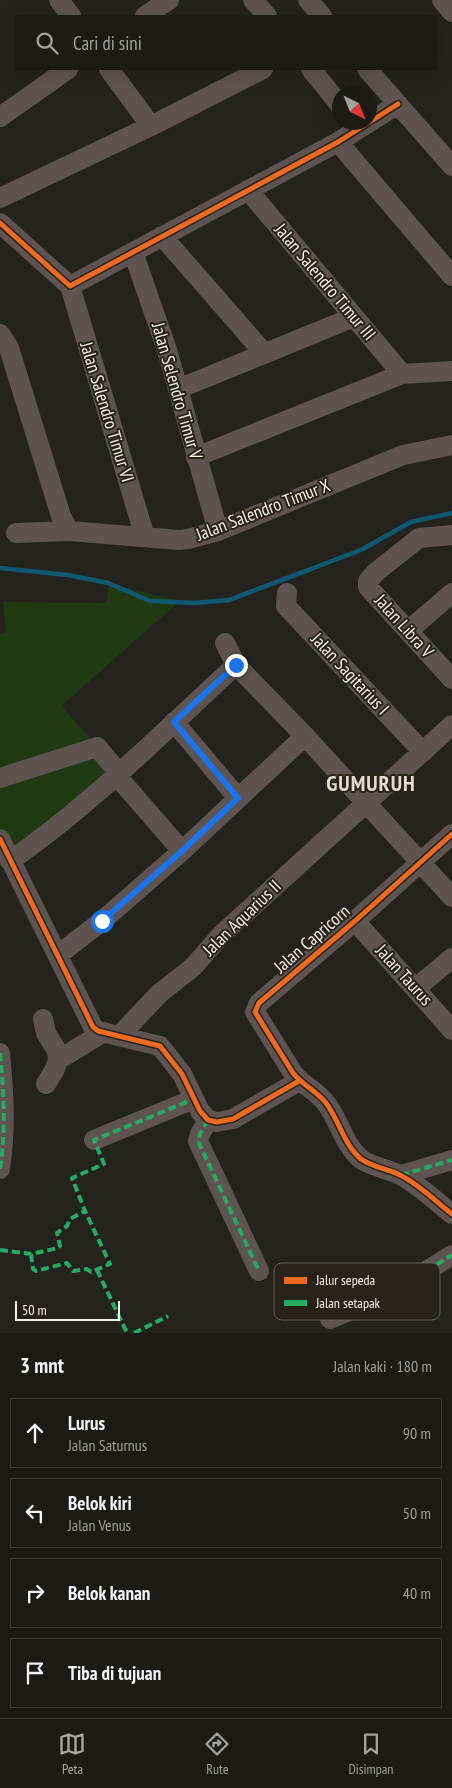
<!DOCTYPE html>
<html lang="id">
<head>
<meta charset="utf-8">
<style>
	:root { --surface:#1b1a15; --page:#282722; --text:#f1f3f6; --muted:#a0a1a0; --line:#393834; --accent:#aca9a3 }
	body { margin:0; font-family:"PT Sans Narrow",sans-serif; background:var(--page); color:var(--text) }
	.compass { position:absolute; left:332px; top:85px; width:45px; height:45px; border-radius:50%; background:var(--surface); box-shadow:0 5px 20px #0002; rotate:137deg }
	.scale { position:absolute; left:15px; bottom:12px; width:105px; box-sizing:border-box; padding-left:5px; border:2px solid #f5f2eb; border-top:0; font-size:14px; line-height:18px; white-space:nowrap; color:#f5f2eb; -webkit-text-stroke:4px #272319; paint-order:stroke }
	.stop { position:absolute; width:15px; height:15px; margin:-11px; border:4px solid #1a73e8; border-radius:50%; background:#fff }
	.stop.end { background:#1a73e8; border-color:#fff; box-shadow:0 1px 5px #0008 }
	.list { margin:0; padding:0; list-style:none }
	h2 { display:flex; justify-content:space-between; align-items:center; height:65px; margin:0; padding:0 20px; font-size:21px }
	h2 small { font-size:16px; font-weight:400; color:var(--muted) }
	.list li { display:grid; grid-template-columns:32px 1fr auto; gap:15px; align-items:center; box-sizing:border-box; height:70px; margin:0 10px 10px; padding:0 10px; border:1px solid var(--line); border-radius:0px }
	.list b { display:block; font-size:19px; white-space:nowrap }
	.list p { margin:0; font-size:16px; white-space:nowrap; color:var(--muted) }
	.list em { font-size:16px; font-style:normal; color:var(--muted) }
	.icon { flex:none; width:28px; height:28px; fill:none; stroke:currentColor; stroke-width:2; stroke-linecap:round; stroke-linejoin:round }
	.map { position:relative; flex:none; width:452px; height:1333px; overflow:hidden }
	.search { position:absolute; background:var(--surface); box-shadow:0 5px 20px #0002; left:15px; right:15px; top:15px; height:55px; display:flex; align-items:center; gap:12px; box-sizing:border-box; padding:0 18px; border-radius:0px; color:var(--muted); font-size:19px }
	.sheet { height:385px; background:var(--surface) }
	nav { display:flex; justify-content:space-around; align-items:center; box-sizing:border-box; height:70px; border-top:1px solid var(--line); background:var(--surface); font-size:14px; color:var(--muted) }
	nav a { display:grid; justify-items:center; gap:2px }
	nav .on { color:var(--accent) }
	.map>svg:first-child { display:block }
	.green { fill:#1f3a12 }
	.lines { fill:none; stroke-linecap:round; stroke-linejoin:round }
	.stream { stroke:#0e5971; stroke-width:4.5 }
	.minor { stroke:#5e5350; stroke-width:20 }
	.quiet { stroke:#26ab63; stroke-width:4; stroke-dasharray:8 4; stroke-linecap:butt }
	.cycleway-casing { stroke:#272319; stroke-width:8 }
	.cycleway { stroke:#ed6a23; stroke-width:5 }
	.route { stroke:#1a73e8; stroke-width:6 }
	.labels { text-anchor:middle; stroke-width:4; stroke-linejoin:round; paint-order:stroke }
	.street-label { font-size:18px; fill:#f5f2eb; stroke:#272319 }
	.district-label { font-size:22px; font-weight:bold; letter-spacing:1px; fill:#e2dccf; stroke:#272319 }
	.key { fill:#272319; stroke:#656158; stroke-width:1 }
	.key-label { font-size:14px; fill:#f5f2eb }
</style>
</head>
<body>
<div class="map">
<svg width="452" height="1333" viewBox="0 0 452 1333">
	<rect width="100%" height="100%" fill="#24221c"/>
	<!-- green -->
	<path class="green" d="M109 584 180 601 61 706 119 770 0 866V634L6 632 3 602 106 603Z"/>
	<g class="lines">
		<!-- stream -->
		<path class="stream" d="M0 568 68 575 108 583 150 601 194 603 229 600 361 550 411 522 452 513"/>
		<!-- minor -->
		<path class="minor" d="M59 0 71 16
			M253 0 267 16
			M308 0 322 16
			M442 0 452 12
			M145 16 169 0
			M109 69 151 126
			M311 69 340 105
			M367 69 452 166
			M0 117 68 69
			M338 142 452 276
			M248 190 402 374
			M0 198 151 126 263 69
			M0 223 70 286 338 142 398 104
			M162 236 264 353
			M133 252 167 350 218 531
			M70 286 145 537
			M0 334 9 348 61 516 69 531
			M178 389 354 317
			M196 457 402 374 452 371
			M16 533 69 531 179 540 188 539 218 531 403 455 452 445
			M452 535 419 538 376 572 368 581V587L452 679
			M287 593 286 606 423 752
			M408 631 452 593
			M225 643 236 665 305 736 452 897
			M174 722 238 798
			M116 775 182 851
			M0 778 97 747 119 773
			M452 834 355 921 259 1003 255 1012 293 1073C302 1085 317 1091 326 1103 339 1120 344 1145 361 1159 372 1167 388 1169 400 1175 420 1185 435 1201 452 1214
			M0 839 93 1027 98 1031 160 1046 182 1074 200 1111 208 1120 217 1122 233 1119 299 1081
			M10 861C92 804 163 732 236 665
			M355 921 452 1030
			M58 955 102 921 182 851 305 736
			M416 988 452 958
			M43 1019 46 1033 57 1051 58 1060
			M120 1035 160 993 193 967 221 935 452 725
			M0 1053C4 1095 6 1128 0 1169
			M46 1084 55 1069 58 1060 104 1032
			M208 1120 200 1134 198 1141 259 1271
			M94 1140 194 1099
			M401 1175 452 1160
			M330 1319 391 1293 452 1255"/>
		<!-- quiet -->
		<path class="quiet" d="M0 1053C4 1095 6 1128 0 1169
			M208 1120 200 1134 198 1141 259 1271
			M401 1175 452 1160
			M0 1250 31 1254 58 1248 60 1246 57 1233 67 1226 70 1219 85 1211
			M31 1254 33 1269 36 1271 67 1263 73 1271 87 1269 91 1272 110 1264 85 1211 72 1178 104 1164 94 1140 194 1099
			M97 1270 127 1333
			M330 1319 391 1293 452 1255
			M134 1333 168 1316"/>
		<defs>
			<path id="cycleway" d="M0 223 70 286 338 142 398 104
				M452 834 355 921 259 1003 255 1012 293 1073C302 1085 317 1091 326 1103 339 1120 344 1145 361 1159 372 1167 388 1169 400 1175 420 1185 435 1201 452 1214
				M0 839 93 1027 98 1031 160 1046 182 1074 200 1111 208 1120 217 1122 233 1119 299 1081"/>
		</defs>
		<!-- cycleway casing -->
		<use href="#cycleway" class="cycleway-casing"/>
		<!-- cycleway -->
		<use href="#cycleway" class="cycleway"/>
	</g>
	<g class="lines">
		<!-- route -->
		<path class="route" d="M102 921 182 851 238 798 174 722 236 665"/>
	</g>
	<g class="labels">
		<!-- street labels -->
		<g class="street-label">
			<text transform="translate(325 282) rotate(50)" y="6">Jalan Salendro Timur III</text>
			<text transform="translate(177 391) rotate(74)" y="6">Jalan Selendro Timur V</text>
			<text transform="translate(107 412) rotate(73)" y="6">Jalan Salendro Timur VI</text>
			<text transform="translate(263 510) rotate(-21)" y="6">Jalan Salendro Timur X</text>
			<text transform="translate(404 626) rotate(48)" y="6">Jalan Libra V</text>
			<text transform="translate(350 674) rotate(47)" y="6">Jalan Sagitarius I</text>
			<text transform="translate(242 918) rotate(-44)" y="6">Jalan Aquarius II</text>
			<text transform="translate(312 939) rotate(-41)" y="6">Jalan Capricorn</text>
			<text transform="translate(404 975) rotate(48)" y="6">Jalan Taurus</text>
		</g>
		<!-- district labels -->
		<g class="district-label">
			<text x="371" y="791">GUMURUH</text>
		</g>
	</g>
	<!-- legend -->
	<rect x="274" y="1263" width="166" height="57" rx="8" class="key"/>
	<rect x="284" y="1277" width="23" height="7" fill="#ed6a23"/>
	<rect x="284" y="1300" width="23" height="6" fill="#26ab63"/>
	<g class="key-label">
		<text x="316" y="1285">Jalur sepeda</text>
		<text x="316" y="1308">Jalan setapak</text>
	</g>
</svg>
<svg class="compass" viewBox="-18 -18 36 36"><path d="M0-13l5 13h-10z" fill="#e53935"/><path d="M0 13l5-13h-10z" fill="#a0a1a0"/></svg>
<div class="scale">50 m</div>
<div class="stop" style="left:102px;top:921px"></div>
<div class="stop end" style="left:236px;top:665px"></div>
<div class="search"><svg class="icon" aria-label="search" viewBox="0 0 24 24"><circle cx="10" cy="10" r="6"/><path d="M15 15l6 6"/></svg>Cari di sini</div>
</div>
<section class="sheet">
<h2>3 mnt<small>Jalan kaki · 180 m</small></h2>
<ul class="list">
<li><svg class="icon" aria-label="ahead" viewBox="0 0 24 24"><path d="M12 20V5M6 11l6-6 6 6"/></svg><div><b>Lurus</b><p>Jalan Saturnus</p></div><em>90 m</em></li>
<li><svg class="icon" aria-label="left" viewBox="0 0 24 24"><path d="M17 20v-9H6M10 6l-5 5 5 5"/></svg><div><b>Belok kiri</b><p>Jalan Venus</p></div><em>50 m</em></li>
<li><svg class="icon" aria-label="right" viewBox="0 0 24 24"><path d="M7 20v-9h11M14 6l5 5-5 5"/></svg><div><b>Belok kanan</b></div><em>40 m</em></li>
<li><svg class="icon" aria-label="arrive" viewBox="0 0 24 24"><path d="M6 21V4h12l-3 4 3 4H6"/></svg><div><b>Tiba di tujuan</b></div></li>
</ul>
</section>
<nav>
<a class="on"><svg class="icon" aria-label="map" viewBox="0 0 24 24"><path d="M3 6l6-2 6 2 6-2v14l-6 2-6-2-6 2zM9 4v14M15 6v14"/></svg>Peta</a>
<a><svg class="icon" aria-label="directions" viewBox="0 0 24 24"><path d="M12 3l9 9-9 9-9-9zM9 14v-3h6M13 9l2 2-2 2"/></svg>Rute</a>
<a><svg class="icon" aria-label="saved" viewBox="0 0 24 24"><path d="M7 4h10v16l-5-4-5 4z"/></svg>Disimpan</a>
</nav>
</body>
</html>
